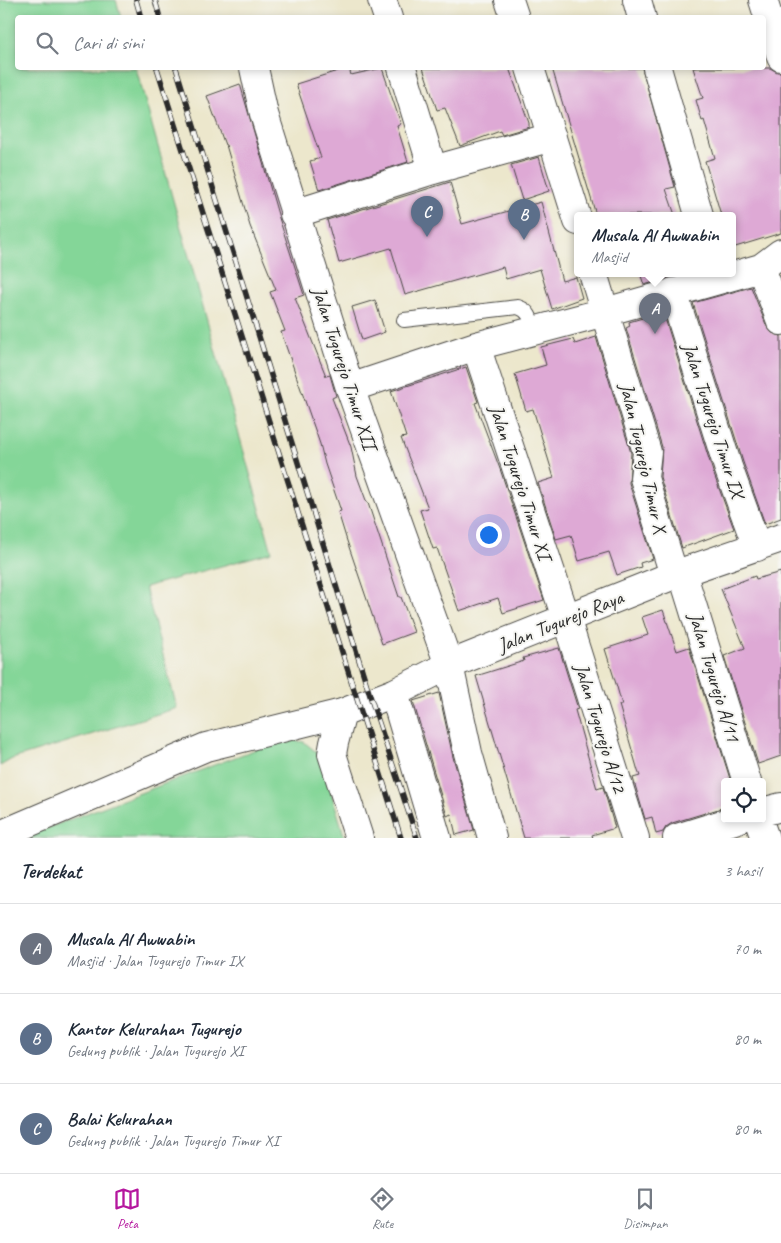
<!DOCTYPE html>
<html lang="id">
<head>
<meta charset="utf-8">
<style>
	:root { --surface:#fff; --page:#f2f2f3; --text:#1f2937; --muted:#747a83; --line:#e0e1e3; --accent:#b5179e }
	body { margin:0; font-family:Caveat,sans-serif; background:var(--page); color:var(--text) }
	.controls { position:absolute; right:15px; bottom:15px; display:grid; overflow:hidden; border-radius:5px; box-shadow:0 2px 8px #0003 }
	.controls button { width:45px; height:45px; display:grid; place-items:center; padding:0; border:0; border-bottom:1px solid var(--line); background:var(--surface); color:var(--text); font:25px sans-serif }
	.you { position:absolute; left:488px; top:534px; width:18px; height:18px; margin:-12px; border:4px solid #fff; border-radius:50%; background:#1a73e8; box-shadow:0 0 0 8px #1a73e833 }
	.badge { display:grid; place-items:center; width:32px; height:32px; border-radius:50%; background:var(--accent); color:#fff; font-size:16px; font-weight:700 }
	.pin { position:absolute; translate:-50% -41px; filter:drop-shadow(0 1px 2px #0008) }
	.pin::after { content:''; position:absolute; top:26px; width:18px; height:15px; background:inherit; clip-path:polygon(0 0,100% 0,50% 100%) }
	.popup { position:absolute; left:574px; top:212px; width:162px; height:65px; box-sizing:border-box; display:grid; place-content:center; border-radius:5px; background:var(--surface); filter:drop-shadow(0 1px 4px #0005); font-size:16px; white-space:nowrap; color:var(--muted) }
	.popup b { font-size:19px; color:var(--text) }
	.popup::after { content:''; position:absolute; left:50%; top:100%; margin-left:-10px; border:10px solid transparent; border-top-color:var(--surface) }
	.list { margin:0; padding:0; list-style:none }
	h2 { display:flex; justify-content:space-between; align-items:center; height:65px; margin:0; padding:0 20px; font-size:21px }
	h2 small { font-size:16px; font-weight:400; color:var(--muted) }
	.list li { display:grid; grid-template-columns:32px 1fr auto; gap:15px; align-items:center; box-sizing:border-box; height:90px; padding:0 20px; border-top:1px solid var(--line) }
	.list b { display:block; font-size:19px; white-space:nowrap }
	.list p { margin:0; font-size:16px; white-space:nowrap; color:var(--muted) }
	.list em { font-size:16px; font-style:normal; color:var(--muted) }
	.icon { flex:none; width:28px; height:28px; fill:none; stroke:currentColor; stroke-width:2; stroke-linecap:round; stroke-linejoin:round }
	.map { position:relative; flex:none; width:781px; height:838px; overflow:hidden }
	.search { position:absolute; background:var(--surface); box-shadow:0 2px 8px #0003; left:15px; right:15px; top:15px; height:55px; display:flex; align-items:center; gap:12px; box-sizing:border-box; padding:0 18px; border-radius:5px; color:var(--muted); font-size:19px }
	.sheet { height:335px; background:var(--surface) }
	nav { display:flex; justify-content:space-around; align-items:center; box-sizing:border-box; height:70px; border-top:1px solid var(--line); background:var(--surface); font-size:14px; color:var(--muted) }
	nav a { display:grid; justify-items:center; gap:2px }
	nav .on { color:var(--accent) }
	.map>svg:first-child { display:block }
	.green { fill:#84d698; stroke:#588062 }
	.building { fill:#dea9d5 }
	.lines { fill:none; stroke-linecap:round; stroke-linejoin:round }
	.lane-casing { stroke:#484743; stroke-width:16 }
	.street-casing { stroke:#484743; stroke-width:30 }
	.lane { stroke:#fff; stroke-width:14 }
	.street { stroke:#fff; stroke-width:28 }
	.rail-casing { stroke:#2b2b2b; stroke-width:5.5 }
	.rail { stroke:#f6f6f2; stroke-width:4; stroke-dasharray:11; stroke-linecap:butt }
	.labels { text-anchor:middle; stroke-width:4; stroke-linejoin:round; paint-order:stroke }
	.street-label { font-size:20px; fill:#2b2b2b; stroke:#f6f6f2 }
</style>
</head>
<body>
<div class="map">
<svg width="781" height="838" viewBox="0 0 781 838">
	<rect width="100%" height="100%" fill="#f6f6f2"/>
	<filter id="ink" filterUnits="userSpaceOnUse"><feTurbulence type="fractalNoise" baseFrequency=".02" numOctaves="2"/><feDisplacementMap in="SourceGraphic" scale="10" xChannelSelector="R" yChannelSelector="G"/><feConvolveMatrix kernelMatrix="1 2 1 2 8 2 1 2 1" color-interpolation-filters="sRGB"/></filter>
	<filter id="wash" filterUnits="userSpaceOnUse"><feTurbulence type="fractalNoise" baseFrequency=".0096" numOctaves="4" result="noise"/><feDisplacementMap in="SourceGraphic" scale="20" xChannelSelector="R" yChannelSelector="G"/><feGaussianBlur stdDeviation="1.12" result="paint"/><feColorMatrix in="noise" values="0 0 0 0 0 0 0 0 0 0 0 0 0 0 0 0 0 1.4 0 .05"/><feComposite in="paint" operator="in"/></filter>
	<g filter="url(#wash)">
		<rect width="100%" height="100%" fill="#ece7cc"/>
		<!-- green -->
		<path class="green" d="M0 0H116L121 17 18 18V68H136L272 552 145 587 177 708 12 759 0 766Z
			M283 739 304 742 320 755 345 838H21Z"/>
		<g id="blocks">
			<!-- building -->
			<path class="building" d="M347 68H349L351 75 382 68 401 124 397 126 408 162 319 190 310 161 321 158 296 84Z
				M423 68H509L529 123V127L502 135 500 131 460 146 445 108 437 110Z
				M552 68H642L675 187 666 189 675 215H596Z
				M693 68H770L777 72H781V233L732 248V215H721L705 161 715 158 704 120 702 121 696 100 703 98Z
				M240 84 279 218 304 295 295 298 326 376 330 375 336 396 332 398 351 447 357 476 367 503H368L399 597H401L414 632 382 644 347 541 338 512 341 511 325 464 320 444 281 332 285 331 270 292 276 290 250 226 226 145H225L207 96Z
				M539 157 549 191 522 200 511 165Z
				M450 182 462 224 541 202 562 281 576 277 582 298 552 309 540 269 506 279 503 267 405 295 391 248 339 263 327 220Z
				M640 273H687L644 285Z
				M751 287 767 327 772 333 781 336V518L765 524 743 462 693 303Z
				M375 300 385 332 362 340 352 307Z
				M663 312 713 472 734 529 682 548 660 477 662 447 626 328 630 326 629 322Z
				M596 337 631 453 629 483 653 559 640 563 641 567 617 575 609 552 579 561 571 535 556 539 538 483 554 478 533 409 526 411 515 374 546 365 541 347 573 339 575 344Z
				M466 367 478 402 475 403 500 469 544 600 503 613 498 598 459 611 437 548 433 549 420 510 428 508 401 438 406 437 391 391Z
				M781 572V756L758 764 724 656 745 648 721 589 755 576 756 579Z
				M663 610 677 651 689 647 731 782H725V807L672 823 666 827 663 832 656 834 652 817 645 819 633 778 640 776 638 771 619 705H622L617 687 605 649 648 635 642 617Z
				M559 648 578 709 575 710 597 789 603 787 615 828 592 835 593 838H524L476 676 524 661 523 658Z
				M439 693 453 757 474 830 456 835 451 814 447 816 413 701Z"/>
		</g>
	</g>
	<g filter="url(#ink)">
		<use href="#blocks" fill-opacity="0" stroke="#484743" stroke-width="1"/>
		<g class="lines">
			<defs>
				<path id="lane" d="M404 320 518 307C530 311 531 319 534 331"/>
				<path id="street" d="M382 0 388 18
					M509 0 515 18
					M637 0 642 18
					M763 0 781 57
					M254 68 264 114 350 388 449 665 468 753 492 838
					M402 68 433 170
					M530 68 578 221
					M657 68 699 215
					M294 214 433 170 552 137
					M761 268 781 321
					M593 273 647 452 644 478 674 575
					M673 292 728 467 757 547
					M476 346 566 618 635 838
					M350 388 476 346 605 312 761 268 781 253
					M682 572 747 782
					M394 693 437 838
					M342 713 334 743 332 754 359 838
					M762 812 781 807
					M758 819 765 838
					M0 835 206 747 342 713 394 693 449 665 674 575 781 538
					M677 838 738 819"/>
			</defs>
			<!-- lane casing -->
			<use href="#lane" class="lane-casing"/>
			<!-- street casing -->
			<use href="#street" class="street-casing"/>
			<!-- lane -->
			<use href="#lane" class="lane"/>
			<!-- street -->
			<use href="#street" class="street"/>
			<defs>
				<path id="rail" d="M136 0 141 18
					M155 0 160 18
					M157 68 401 838
					M176 68 372 702 417 838"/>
			</defs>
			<!-- rail casing -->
			<use href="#rail" class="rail-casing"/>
			<!-- rail -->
			<use href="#rail" class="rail"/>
		</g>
	</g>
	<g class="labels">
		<!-- street labels -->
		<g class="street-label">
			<text transform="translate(345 368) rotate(72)" y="7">Jalan Tugurejo Timur XII</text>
			<text transform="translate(714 420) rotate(72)" y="7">Jalan Tugurejo Timur IX</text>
			<text transform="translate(644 458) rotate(77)" y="7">Jalan Tugurejo Timur X</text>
			<text transform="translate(521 482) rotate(72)" y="7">Jalan Tugurejo Timur XI</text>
			<text transform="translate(560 621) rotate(-22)" y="7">Jalan Tugurejo Raya</text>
			<text transform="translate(715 677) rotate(73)" y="7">Jalan Tugurejo A/11</text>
			<text transform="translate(601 728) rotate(73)" y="7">Jalan Tugurejo A/12</text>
		</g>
	</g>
</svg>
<div class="controls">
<button><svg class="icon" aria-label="locate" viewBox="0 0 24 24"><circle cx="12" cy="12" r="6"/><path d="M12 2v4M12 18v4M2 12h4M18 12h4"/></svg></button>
</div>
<div class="you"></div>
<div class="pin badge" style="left:655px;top:334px;background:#6b7280">A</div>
<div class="popup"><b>Musala Al Awwabin</b>Masjid</div>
<div class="pin badge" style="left:524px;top:240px;background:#5c6f8a">B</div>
<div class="pin badge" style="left:427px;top:237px;background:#5c6f8a">C</div>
<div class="search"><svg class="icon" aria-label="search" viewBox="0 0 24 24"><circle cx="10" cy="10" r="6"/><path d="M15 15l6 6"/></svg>Cari di sini</div>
</div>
<section class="sheet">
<h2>Terdekat<small>3 hasil</small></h2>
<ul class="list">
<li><span class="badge" style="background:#6b7280">A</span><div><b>Musala Al Awwabin</b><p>Masjid · Jalan Tugurejo Timur IX</p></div><em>70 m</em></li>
<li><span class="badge" style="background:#5c6f8a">B</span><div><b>Kantor Kelurahan Tugurejo</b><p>Gedung publik · Jalan Tugurejo XI</p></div><em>80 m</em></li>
<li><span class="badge" style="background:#5c6f8a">C</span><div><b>Balai Kelurahan</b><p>Gedung publik · Jalan Tugurejo Timur XI</p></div><em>80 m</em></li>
</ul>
</section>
<nav>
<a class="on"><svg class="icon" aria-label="map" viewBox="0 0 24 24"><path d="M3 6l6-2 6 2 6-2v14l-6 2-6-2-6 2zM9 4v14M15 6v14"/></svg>Peta</a>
<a><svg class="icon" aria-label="directions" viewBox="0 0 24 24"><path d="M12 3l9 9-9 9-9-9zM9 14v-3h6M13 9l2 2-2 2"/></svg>Rute</a>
<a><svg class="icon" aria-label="saved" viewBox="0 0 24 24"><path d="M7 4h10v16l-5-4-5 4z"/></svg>Disimpan</a>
</nav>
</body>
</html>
